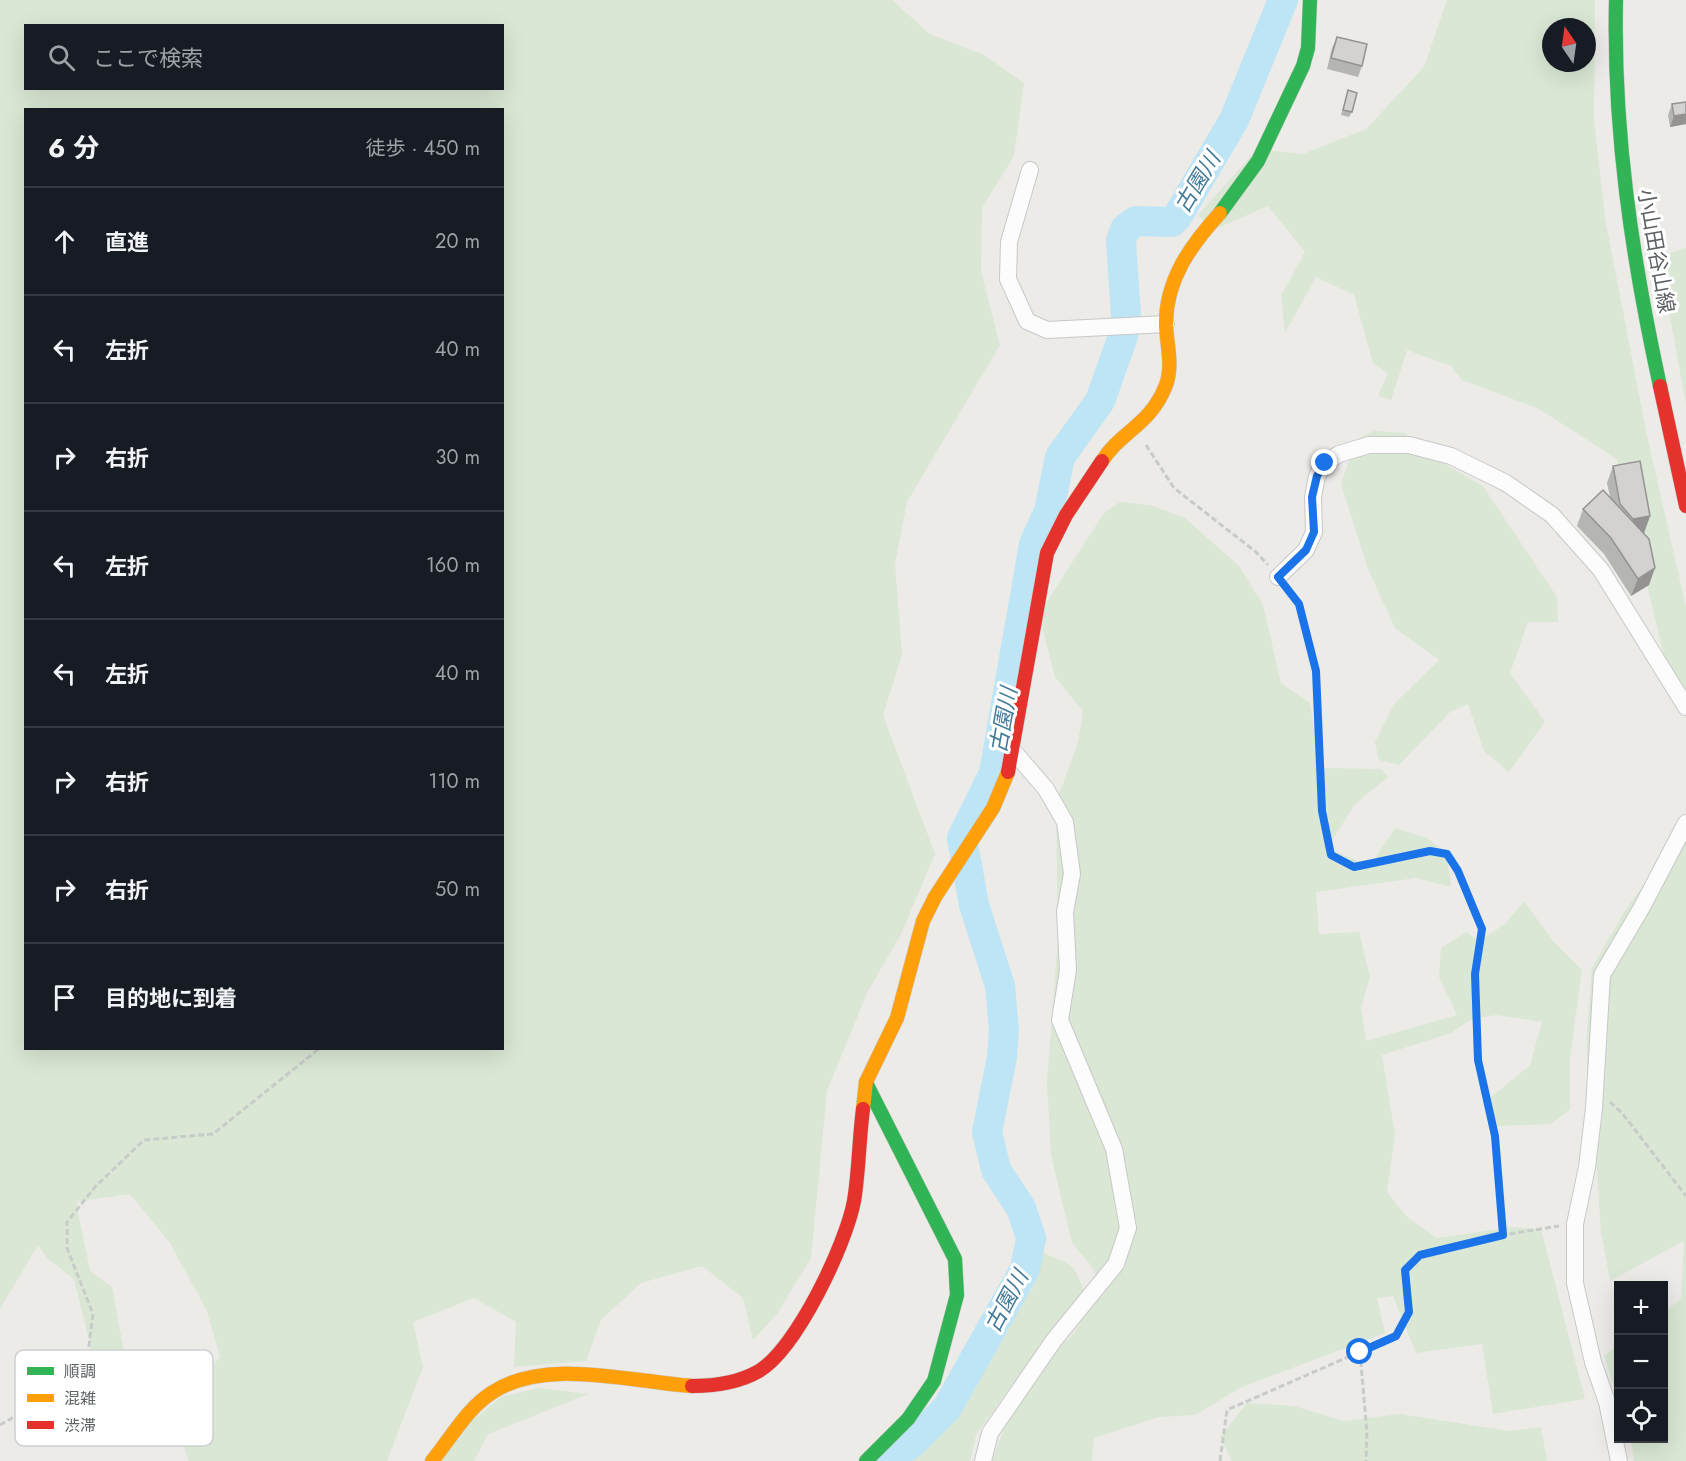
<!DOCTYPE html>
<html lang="ja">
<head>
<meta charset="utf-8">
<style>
	:root { --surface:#171b24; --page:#20242c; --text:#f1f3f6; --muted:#9ea1a6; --line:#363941 }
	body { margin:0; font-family:Jost,"Noto Sans JP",sans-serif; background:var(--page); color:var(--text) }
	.controls { position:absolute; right:18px; bottom:18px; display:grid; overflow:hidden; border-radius:0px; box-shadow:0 6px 24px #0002 }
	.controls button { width:54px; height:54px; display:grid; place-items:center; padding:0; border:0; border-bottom:2px solid var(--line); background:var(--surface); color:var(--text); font:30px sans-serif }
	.compass { position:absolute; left:1542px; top:18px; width:54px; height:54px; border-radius:50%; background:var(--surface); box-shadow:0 6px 24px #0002; rotate:347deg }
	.stop { position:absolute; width:18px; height:18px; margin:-14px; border:4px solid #1a73e8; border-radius:50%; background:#fff }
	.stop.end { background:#1a73e8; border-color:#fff; box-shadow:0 2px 6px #0008 }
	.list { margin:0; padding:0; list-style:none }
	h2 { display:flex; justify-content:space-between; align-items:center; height:78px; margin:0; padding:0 24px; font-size:26px }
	h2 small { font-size:20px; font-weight:400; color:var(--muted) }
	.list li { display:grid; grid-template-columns:39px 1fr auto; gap:18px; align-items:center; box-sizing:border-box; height:108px; padding:0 24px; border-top:2px solid var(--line) }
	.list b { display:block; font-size:22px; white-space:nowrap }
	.list em { font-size:20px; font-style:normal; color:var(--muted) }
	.icon { flex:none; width:33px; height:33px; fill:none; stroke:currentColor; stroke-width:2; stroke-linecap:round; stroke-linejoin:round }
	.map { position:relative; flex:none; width:1686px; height:1461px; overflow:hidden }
	.search { position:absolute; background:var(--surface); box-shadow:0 6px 24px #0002; left:24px; top:24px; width:480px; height:66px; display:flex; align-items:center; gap:15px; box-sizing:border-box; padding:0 21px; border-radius:0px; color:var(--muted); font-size:22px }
	.panel { position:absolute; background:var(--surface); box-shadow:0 6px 24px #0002; left:24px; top:108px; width:480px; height:942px; border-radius:0px }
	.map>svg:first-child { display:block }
	.green { fill:#d9e7d4; fill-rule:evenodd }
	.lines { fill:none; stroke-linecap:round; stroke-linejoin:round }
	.river { stroke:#bee5f5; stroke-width:30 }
	.street-casing { stroke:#c7c8c7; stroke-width:18 }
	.fast-casing { stroke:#c7c8c7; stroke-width:15 }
	.slow-casing { stroke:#c7c8c7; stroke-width:15 }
	.jam-casing { stroke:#c7c8c7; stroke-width:15 }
	.path { stroke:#c8ccc9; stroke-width:3; stroke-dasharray:6 3; stroke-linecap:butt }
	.street { stroke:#fcfcfc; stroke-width:16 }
	.fast { stroke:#30b455; stroke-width:14 }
	.slow { stroke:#ff9f0a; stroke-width:14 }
	.jam { stroke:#e5322d; stroke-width:14 }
	.wall { fill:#b5b5b4 }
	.shaded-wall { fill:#949392 }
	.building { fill:#d3d2d1; stroke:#949392; stroke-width:1.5 }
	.route { stroke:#1a73e8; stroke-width:8 }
	.labels { text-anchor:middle; stroke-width:6; stroke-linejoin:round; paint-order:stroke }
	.street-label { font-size:21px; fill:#5d6265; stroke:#fff }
	.water-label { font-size:22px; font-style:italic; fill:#427a9a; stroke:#fff }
	.key { fill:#fff; stroke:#ced0d1; stroke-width:1.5 }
	.key-label { font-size:16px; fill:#5d6265 }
</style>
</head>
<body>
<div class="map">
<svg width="1686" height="1461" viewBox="0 0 1686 1461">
	<rect width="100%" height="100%" fill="#edebe8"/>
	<!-- green -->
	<path class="green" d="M0 0H892L930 34 984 55 1024 83 1014 156 982 208 981 272 1000 345 907 502 895 564 902 655 883 715 935 854 902 932 867 993 827 1091 811 1258 777 1314 753 1340 743 1298 702 1266 641 1283 601 1320 586 1361 514 1367 516 1322 474 1298 413 1322 423 1367 387 1461H189L177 1427 180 1404 220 1357 207 1311 170 1243 130 1194 76 1202 90 1271 112 1287 128 1374 57 1414 67 1385 93 1357 74 1279 48 1259 38 1245 0 1309ZM26 26H502V88H26ZM26 110H502V1048H26Z
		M1447 0H1595L1594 121 1605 218 1646 431 1686 607V708L1671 686 1617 459 1539 409 1462 380 1451 366 1407 350 1391 400 1378 396 1388 373 1373 363 1354 295 1316 277 1285 333 1281 296 1305 252 1268 206 1213 230 1198 215 1257 149 1303 154 1366 129 1424 67ZM1551 27H1587V63H1551Z
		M1686 248V404L1659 257Z
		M1374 431 1405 433 1432 457 1483 486 1557 597 1558 622H1528L1510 673 1545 722 1509 772 1484 751 1468 704 1450 712 1399 765 1379 760 1375 742 1395 703 1439 660 1395 628 1368 569 1341 484 1356 440Z
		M1120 502 1150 505 1185 518 1239 566 1263 605 1281 683 1310 703 1322 768 1381 769 1388 777 1355 804 1327 848 1370 866 1395 828 1427 838 1447 854 1451 887 1416 878 1316 892 1319 934 1359 932 1370 977 1361 1008 1366 1041 1457 1015 1439 977 1441 948 1466 932 1479 941 1505 924 1524 901 1553 941 1582 970 1570 1057V1110L1550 1124 1496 1126 1488 1100 1530 1065 1542 1022 1496 1015 1472 1019 1451 1033 1382 1055 1395 1135 1387 1192 1407 1217 1437 1238 1513 1227 1541 1229 1585 1399 1493 1414 1482 1344 1416 1353 1393 1296 1377 1298 1385 1333 1242 1387 1195 1415 1159 1417 1094 1438 1092 1461H992L1007 1420 1033 1372 1073 1334 1104 1288 1089 1263 1072 1243 1051 1155 1047 1082 1058 938 1056 803 1078 742 1083 711 1055 677 1039 614 1104 513Z
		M1686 827V1461H1634L1631 1439 1664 1438V1312L1681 1299 1684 1241 1610 1281 1601 1232 1597 1169 1587 1124V1032L1592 968 1624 912Z
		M1038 1251C1070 1264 1075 1261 1085 1296L1044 1341 976 1435 970 1461H884L922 1429 1032 1289 1040 1268Z
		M1618 1345V1400L1604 1356Z
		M539 1388 588 1394 488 1434 474 1461H424L501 1397Z
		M1247 1403 1294 1406 1344 1421 1400 1414 1509 1431 1541 1427 1547 1461H1232L1220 1437Z"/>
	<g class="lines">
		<!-- river -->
		<path class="river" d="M888 1461 914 1441 947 1408 1025 1269 1031 1238 1021 1208 996 1170 987 1132 1002 1057 1004 1029 1000 986 974 905 962 838 994 773 1034 544 1049 511 1060 457 1100 401 1123 336 1126 315 1121 241 1125 229 1136 221 1172 222 1177 217 1234 120 1283 0"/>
		<defs>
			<path id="street" d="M1030 170 1009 242 1008 279 1027 321 1047 330 1166 324
				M1278 577 1306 550 1314 532 1313 497 1317 476 1325 463 1339 454 1369 445H1409L1451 456 1506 483 1552 515 1601 570 1686 707
				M983 1461 990 1433 1054 1340 1116 1264 1128 1228 1114 1149 1060 1020 1068 970 1065 912 1072 874 1065 822 1046 789 1015 753
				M1619 1461 1607 1402 1593 1362 1575 1283V1224L1587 1167 1594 1108 1602 975 1642 907 1686 823"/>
			<path id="fast" d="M1616 0C1613 131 1632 258 1660 386
				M1220 213 1258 161 1303 66 1308 48 1310 0
				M866 1083 955 1259 957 1295 934 1381 908 1419 866 1461"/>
			<path id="slow" d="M1102 461C1122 430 1150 426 1166 385 1173 366 1167 345 1166 326 1165 280 1191 245 1220 213
				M863 1109 866 1082 897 1018 923 921 935 897 993 808 1008 772
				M432 1461C450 1439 468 1407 493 1392 547 1357 631 1382 692 1386"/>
			<path id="jam" d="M1660 386 1686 506
				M1008 772 1047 553 1066 515 1102 461
				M692 1386C714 1386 740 1382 759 1371 797 1348 846 1244 854 1201 859 1171 859 1139 863 1109"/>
		</defs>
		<!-- street casing -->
		<use href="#street" class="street-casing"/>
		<!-- fast casing -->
		<use href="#fast" class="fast-casing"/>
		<!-- slow casing -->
		<use href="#slow" class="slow-casing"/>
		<!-- jam casing -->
		<use href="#jam" class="jam-casing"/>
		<!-- path -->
		<path class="path" d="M1146 445 1174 488 1256 552 1268 565
			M1287 589C1328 642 1315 746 1322 810 1323 825 1328 840 1331 855L1354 867 1430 851 1447 854 1458 871 1482 929 1475 974 1478 1060 1495 1136 1503 1235 1559 1226
			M1610 1102 1622 1113 1686 1196
			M1360 1352 1367 1433 1366 1461
			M0 1425 82 1377 88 1353 93 1314 67 1248V1222L95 1187 144 1140 213 1134 320 1048
			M1220 1461 1227 1410 1396 1336 1409 1312 1405 1270 1420 1255 1503 1235"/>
		<!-- street -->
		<use href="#street" class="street"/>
		<!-- fast -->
		<use href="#fast" class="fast"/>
		<!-- slow -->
		<use href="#slow" class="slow"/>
		<!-- jam -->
		<use href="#jam" class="jam"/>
	</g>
	<!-- wall -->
	<path class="wall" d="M1337 37 1362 66 1358 77 1327 69 1332 48Z
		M1348 90 1352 112 1349 117 1341 115Z
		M1686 102V124L1670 127 1668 115 1672 104Z
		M1613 466 1650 516 1644 533 1649 585 1631 596 1604 554 1577 526 1583 509 1610 497 1607 483Z"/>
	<!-- shaded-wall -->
	<path class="shaded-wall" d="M1686 114V124L1670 127 1674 116Z
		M1650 516 1644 533 1627 536 1633 519Z
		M1655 568 1649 585 1631 596 1638 579Z"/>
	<!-- building -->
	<path class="building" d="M1337 37 1367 44 1362 66 1331 58Z
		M1348 90 1357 93 1352 112 1343 110Z
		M1686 102V114L1674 116 1672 104Z
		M1640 461 1650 516 1633 519 1620 504 1613 466Z
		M1603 490 1649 539 1655 568 1638 579 1611 538 1583 509Z"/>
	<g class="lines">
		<!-- route -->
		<path class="route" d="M1325 463 1317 476 1312 497 1314 532 1306 550 1278 577 1299 604 1316 671 1322 811 1331 855 1354 867 1430 851 1447 854 1458 871 1482 929 1475 974 1478 1060 1495 1136 1503 1235 1420 1255 1405 1270 1409 1312 1396 1336 1360 1352"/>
	</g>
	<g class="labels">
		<!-- street labels -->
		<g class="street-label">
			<text transform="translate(1656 251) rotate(80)" y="7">小山田谷山線</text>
		</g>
		<!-- water labels -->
		<g class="water-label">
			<text transform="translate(1197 182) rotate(-59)" y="8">古園川</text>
			<text transform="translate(1003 720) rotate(-80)" y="8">古園川</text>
			<text transform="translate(1006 1301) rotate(-62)" y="8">古園川</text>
		</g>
	</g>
	<!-- legend -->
	<rect x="15" y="1350" width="198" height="96" rx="9" class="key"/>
	<rect x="27" y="1367" width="27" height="8" fill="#30b455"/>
	<rect x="27" y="1394" width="27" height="8" fill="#ff9f0a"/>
	<rect x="27" y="1421" width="27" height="8" fill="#e5322d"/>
	<g class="key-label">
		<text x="64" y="1377">順調</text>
		<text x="64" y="1404">混雑</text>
		<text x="64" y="1431">渋滞</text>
	</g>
</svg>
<div class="controls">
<button>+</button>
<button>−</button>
<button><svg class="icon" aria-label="locate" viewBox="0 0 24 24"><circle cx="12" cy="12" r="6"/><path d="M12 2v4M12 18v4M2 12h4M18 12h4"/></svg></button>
</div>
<svg class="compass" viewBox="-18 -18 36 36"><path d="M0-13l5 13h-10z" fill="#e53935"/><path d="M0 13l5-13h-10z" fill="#9ea1a6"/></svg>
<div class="stop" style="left:1360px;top:1352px"></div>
<div class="stop end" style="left:1325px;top:463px"></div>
<div class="search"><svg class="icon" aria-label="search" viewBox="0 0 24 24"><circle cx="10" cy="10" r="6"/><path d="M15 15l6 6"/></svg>ここで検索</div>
<section class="panel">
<h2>6 分<small>徒歩 · 450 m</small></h2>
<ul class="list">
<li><svg class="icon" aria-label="ahead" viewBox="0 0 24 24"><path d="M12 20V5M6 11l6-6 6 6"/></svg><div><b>直進</b></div><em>20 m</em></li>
<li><svg class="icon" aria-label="left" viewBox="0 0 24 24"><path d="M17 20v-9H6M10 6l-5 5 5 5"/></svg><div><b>左折</b></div><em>40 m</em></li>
<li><svg class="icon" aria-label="right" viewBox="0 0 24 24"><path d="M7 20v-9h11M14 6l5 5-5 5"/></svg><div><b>右折</b></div><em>30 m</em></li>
<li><svg class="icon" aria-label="left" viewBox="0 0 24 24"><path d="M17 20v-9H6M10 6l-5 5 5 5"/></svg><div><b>左折</b></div><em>160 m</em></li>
<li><svg class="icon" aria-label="left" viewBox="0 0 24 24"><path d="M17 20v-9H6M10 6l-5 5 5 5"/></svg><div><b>左折</b></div><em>40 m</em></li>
<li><svg class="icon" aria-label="right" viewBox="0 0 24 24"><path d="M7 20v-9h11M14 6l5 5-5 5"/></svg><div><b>右折</b></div><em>110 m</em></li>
<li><svg class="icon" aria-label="right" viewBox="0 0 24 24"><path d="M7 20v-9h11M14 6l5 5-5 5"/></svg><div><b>右折</b></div><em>50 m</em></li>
<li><svg class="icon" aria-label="arrive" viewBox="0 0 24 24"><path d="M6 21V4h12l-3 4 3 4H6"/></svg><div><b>目的地に到着</b></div></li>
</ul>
</section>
</div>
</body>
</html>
